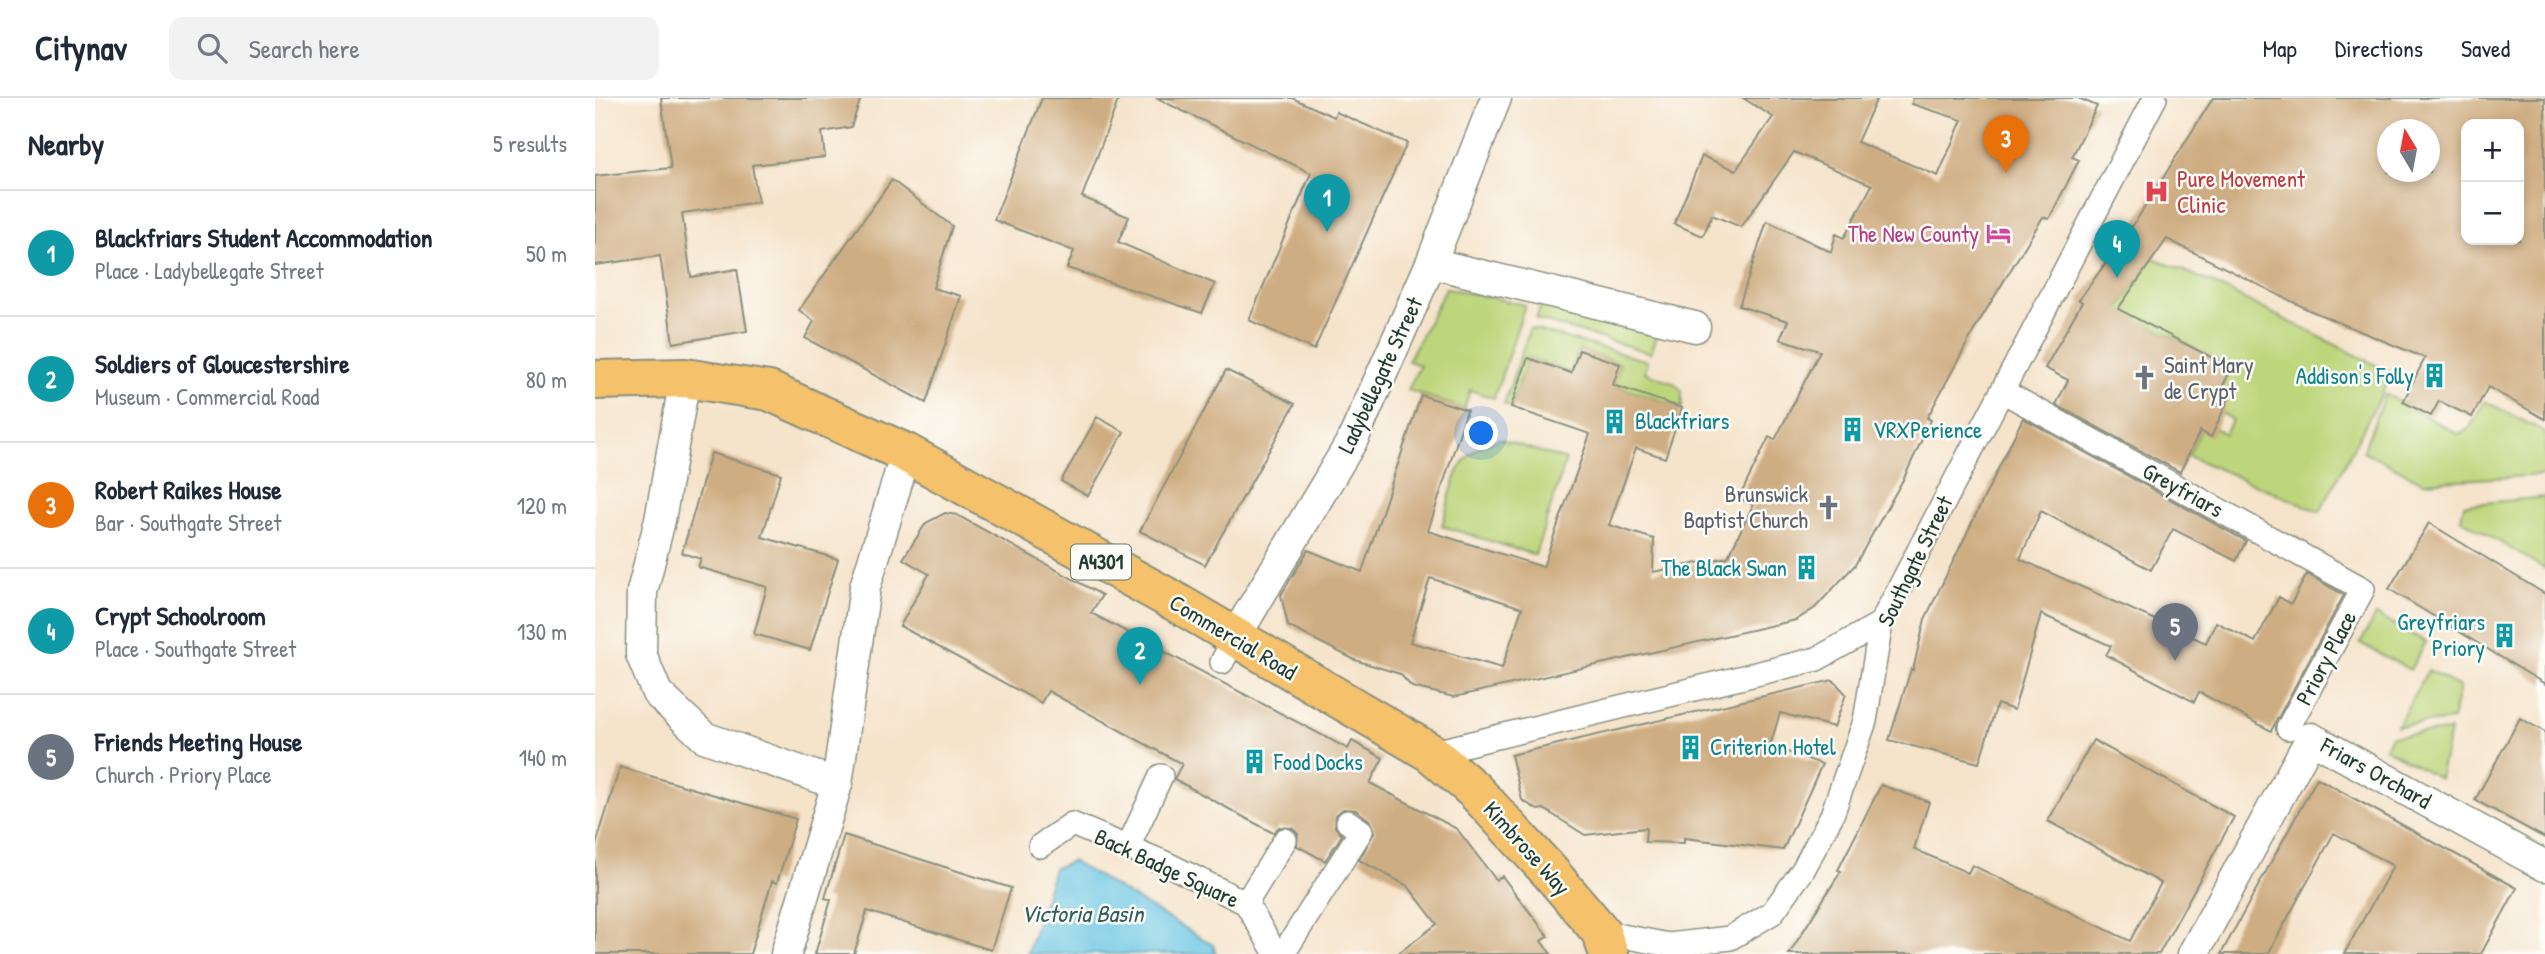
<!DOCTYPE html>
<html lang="en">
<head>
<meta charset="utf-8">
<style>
	:root { --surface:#fff; --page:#f2f2f3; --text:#1f2937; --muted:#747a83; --line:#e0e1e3; --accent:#1f6fb2 }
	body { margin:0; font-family:"Patrick Hand",sans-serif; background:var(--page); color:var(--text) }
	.controls { position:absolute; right:21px; top:21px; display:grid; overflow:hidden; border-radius:14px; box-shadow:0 4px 10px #0003 }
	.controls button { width:63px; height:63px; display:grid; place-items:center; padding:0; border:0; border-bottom:2px solid var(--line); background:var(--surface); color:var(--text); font:35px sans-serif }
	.compass { position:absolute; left:1782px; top:21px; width:63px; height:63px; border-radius:50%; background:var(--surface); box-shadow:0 4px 10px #0003; rotate:350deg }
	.you { position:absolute; left:887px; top:336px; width:24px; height:24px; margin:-18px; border:5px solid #fff; border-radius:50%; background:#1a73e8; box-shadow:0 0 0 10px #1a73e833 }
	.badge { display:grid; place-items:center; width:46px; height:46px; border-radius:50%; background:var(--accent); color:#fff; font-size:23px; font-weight:700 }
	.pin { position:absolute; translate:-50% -58px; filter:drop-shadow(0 2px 4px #0008) }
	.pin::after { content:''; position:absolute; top:37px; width:24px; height:21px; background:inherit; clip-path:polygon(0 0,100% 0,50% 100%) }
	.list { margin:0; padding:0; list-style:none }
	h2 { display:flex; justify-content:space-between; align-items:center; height:91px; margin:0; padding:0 28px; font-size:30px }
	h2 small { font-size:23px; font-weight:400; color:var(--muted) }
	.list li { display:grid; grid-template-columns:46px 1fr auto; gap:21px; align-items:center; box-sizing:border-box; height:126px; padding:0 28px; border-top:2px solid var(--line) }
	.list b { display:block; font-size:26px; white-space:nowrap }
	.list p { margin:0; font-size:23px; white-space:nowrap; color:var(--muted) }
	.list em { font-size:23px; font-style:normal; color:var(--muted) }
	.icon { flex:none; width:38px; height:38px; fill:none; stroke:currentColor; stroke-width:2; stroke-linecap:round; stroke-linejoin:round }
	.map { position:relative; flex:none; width:1950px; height:856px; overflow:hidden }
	header { display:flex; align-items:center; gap:42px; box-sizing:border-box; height:98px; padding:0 35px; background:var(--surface); border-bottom:2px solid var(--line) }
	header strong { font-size:33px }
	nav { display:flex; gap:38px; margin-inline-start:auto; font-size:24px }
	.search { width:490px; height:63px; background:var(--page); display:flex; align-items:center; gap:18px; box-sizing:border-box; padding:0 24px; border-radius:14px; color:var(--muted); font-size:26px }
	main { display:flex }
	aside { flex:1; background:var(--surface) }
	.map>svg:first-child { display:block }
	.green { fill:#bdd67b; stroke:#6e8a58; stroke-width:2 }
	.water { fill:#66c5e4; stroke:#42818c; stroke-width:2 }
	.building { fill:#cfad82; fill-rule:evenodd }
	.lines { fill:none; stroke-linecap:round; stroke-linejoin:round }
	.pedestrian-casing { stroke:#8a907f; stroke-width:26 }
	.minor-casing { stroke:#8a907f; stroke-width:33 }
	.primary-casing { stroke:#8a907f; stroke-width:42 }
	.pedestrian { stroke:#fff; stroke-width:23 }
	.minor { stroke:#fff; stroke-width:30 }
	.primary { stroke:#f5c16b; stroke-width:38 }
	.labels { text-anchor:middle; stroke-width:5; stroke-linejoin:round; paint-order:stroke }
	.shield { fill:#fdfcf7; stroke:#62766e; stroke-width:2 }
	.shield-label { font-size:21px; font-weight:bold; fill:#1f3d34 }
	.health-label { font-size:23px; fill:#be3a42; stroke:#fdfcf7; text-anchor:start }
	.hotel-label { font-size:23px; fill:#b23c85; stroke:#fdfcf7; text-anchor:end }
	.worship-label { font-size:23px; fill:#5b616d; stroke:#fdfcf7; text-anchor:start }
	.street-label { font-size:23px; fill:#1f3d34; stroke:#fdfcf7 }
	.culture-label { font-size:23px; fill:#0d838f; stroke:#fdfcf7; text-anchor:start }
	.water-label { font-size:24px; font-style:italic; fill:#315f60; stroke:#fdfcf7 }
</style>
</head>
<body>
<header>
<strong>Citynav</strong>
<div class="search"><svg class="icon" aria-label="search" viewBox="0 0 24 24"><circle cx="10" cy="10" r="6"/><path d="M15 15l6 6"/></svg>Search here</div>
<nav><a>Map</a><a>Directions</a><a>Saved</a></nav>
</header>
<main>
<aside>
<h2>Nearby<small>5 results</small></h2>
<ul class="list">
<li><span class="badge" style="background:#0f9aa8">1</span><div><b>Blackfriars Student Accommodation</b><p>Place · Ladybellegate Street</p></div><em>50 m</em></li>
<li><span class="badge" style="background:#0f9aa8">2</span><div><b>Soldiers of Gloucestershire</b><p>Museum · Commercial Road</p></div><em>80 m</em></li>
<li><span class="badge" style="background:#e8710a">3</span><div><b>Robert Raikes House</b><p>Bar · Southgate Street</p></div><em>120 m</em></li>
<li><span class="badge" style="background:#0f9aa8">4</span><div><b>Crypt Schoolroom</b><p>Place · Southgate Street</p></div><em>130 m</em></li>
<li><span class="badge" style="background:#6b7280">5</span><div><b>Friends Meeting House</b><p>Church · Priory Place</p></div><em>140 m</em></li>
</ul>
</aside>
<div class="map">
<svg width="1950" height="856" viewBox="0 0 1950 856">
	<rect width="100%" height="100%" fill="#fdfcf7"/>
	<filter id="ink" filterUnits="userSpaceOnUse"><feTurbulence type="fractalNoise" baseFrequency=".0143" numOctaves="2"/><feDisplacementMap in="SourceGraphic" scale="14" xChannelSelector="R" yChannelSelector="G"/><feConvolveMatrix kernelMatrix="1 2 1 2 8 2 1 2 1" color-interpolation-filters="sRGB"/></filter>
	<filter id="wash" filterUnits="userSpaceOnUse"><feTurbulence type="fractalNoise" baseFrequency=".00686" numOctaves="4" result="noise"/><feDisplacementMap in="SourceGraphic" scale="28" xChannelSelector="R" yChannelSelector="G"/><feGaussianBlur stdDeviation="1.57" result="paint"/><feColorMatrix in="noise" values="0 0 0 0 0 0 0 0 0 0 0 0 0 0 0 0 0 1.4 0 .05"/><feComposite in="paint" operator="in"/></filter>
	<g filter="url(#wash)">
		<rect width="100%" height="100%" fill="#f5e3ca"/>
		<!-- green -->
		<path class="green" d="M1558 160 1613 183 1797 275 1725 414 1593 358 1605 333 1619 330 1630 336 1637 322 1627 315 1626 291 1637 270 1554 227 1520 216Z
			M851 190 930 207 899 300 875 292 869 311 813 292 825 267 813 263Z
			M946 207 1064 232 1056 255 941 221Z
			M935 230 1053 263 1050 274 1079 285 1087 293V310L1018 287 1025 266 984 252 976 275 933 260 916 309 909 306Z
			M1790 296 1863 336 1874 331 1890 303 1950 334V377L1828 384 1768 353Z
			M905 341 971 362 940 457 847 428C859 388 859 352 905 341Z
			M1950 399V471L1866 421 1869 407Z
			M1781 517 1831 544 1815 572 1765 545Z
			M1833 572 1865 589 1857 622 1802 628Z
			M1855 633 1844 680 1790 650 1796 638Z"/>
		<!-- water -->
		<path class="water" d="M477 763 618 847 621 856H432L459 770Z"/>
		<g id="blocks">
			<!-- building -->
			<path class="building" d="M66 0H266L256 29 227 34 230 59 157 67 163 104 87 115 96 179 142 171 152 233 78 245 65 158 0 167V78L76 70Z
				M447 0H524L487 99 534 119 523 144 620 186 607 215 472 170 479 153 399 122Z
				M561 0H697L739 19 741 14 812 45 719 252 654 222 716 75Z
				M1148 0H1282L1262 44 1343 78 1367 22 1317 6 1318 0H1483L1502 8 1477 59 1484 62 1454 121 1448 119 1382 227 1332 320 1336 322 1309 380 1260 467 1220 510 1201 522 859 599 817 589 805 576 760 562 693 528 686 497 713 452 767 474 826 297 872 312 833 433 948 469 995 336 916 309 933 260 976 275 984 252 1025 266 1018 287 1087 310 1070 360 1041 350 1014 427 1059 441 1058 474 1133 459 1158 407 1144 400 1174 339 1180 342 1225 253 1185 241 1193 223 1144 208 1172 123 1236 154 1241 136 1249 140 1277 87 1199 54 1146 129 1117 117 1108 138 1079 126 1107 58 1141 72 1178 19ZM835 480 927 510 907 570 815 544Z
				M1618 0H1950V321L1893 289 1877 319 1844 303 1836 318 1808 304 1830 260 1714 212 1572 141 1523 211 1637 270 1626 291 1635 298 1616 339 1605 333 1585 374 1461 307 1473 282 1450 270 1487 204 1484 202 1541 123ZM1871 26H1924V142H1871ZM1793 32H1835V74H1793Z
				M297 82 357 128 338 190 366 198 331 305 210 240 219 223 204 212Z
				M631 272 700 306 610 467 545 433Z
				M502 319 529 334 493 398 466 383Z
				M1428 320 1651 443 1641 463 1578 431 1556 472 1446 413 1425 461 1611 545 1621 524 1660 544 1684 499 1696 506 1712 476 1749 497 1676 633 1604 594 1599 604 1511 557 1516 548 1446 516 1419 612 1402 606 1384 665 1294 642 1316 571 1318 572 1330 521Z
				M116 355 186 376 167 439 243 461 215 552 159 536 172 489 103 469 106 461 87 455Z
				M350 415 362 417 507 497 496 515 753 651 757 643 788 660 775 685 862 731 901 782 907 778 953 838 946 843 956 856H802L842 826 813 788 764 762 780 733 774 722 761 712 748 711 741 717 740 729 747 737 730 763 702 748 703 736 697 730 684 729 678 735 579 681 587 666 453 593 446 605 305 528 334 476 308 461 331 425Z
				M1834 425 1950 496V586L1794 491Z
				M1238 582 1251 596 1239 629 1185 615 1175 648 1227 666 1188 752 1089 740V745L1050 744 1051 730 990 737 949 711 943 712 927 702 916 657Z
				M1925 620 1950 634V740L1880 702Z
				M1498 642 1639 719 1564 856H1194L1246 773 1243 772 1286 687 1334 704 1319 751 1373 775 1377 767 1535 843 1566 785 1453 723Z
				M25 669 201 721 182 785 177 783 155 856H0V750Z
				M1722 680 1922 790 1886 856H1749L1798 768 1739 735 1673 856H1626Z
				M249 737 416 790 396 852 272 813 259 856H220L236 802 230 800Z"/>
		</g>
	</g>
	<g filter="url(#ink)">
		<use href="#blocks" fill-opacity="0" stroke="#8a907f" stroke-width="2"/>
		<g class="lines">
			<defs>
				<path id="pedestrian" d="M1407 293 1768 491 1693 630
					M627 564 640 539
					M836 655 1222 561 1286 525
					M445 748 477 726 570 765 651 805 681 856
					M533 749 566 678
					M651 805 690 742
					M1006 834 1074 847 1135 840 1177 815 1208 772 1237 717 1270 623 1286 525 1560 0
					M688 856 766 733 753 724"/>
				<path id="minor" d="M836 165 1100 229
					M90 280 65 422 47 494 46 556 62 595 109 639 242 686
					M640 539 758 341 836 165 901 0
					M191 856 242 686 270 489 311 355
					M1598 856 1716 640 1950 768"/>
				<path id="primary" d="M0 282 90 280 174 293 311 355 579 503 836 655 879 692 954 773 1006 834 1014 856"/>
			</defs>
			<!-- pedestrian casing -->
			<use href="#pedestrian" class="pedestrian-casing"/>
			<!-- minor casing -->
			<use href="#minor" class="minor-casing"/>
			<!-- primary casing -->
			<use href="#primary" class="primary-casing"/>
			<!-- pedestrian -->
			<use href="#pedestrian" class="pedestrian"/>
			<!-- minor -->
			<use href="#minor" class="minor"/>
			<!-- primary -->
			<use href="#primary" class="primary"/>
		</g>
	</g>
	<!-- icons -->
	<defs>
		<symbol id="hospital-bare" viewBox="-9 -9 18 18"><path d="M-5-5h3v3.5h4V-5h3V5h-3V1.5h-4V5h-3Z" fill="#e0444e" stroke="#fdfcf7" stroke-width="2.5" paint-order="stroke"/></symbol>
		<symbol id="hotel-bare" viewBox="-9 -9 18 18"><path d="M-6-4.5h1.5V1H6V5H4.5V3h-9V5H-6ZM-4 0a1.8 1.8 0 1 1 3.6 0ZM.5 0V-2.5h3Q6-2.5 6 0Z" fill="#d1479c" stroke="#fdfcf7" stroke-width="2.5" paint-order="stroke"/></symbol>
		<symbol id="building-bare" viewBox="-9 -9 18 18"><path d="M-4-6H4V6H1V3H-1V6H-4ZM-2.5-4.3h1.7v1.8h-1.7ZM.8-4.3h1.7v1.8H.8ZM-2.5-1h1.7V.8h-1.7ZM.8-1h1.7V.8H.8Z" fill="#0f9aa8" stroke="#fdfcf7" stroke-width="2.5" paint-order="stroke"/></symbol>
		<symbol id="church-bare" viewBox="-9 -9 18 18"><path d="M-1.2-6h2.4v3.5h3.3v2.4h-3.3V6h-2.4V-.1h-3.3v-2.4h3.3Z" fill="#6b7280" stroke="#fdfcf7" stroke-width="2.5" paint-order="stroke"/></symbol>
	</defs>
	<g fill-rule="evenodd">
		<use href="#hospital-bare" x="1544" y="76" width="35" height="35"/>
		<use href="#hotel-bare" x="1386" y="118" width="35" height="35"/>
		<use href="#building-bare" x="1822" y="260" width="35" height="35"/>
		<use href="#church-bare" x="1532" y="262" width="35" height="35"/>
		<use href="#building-bare" x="1002" y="306" width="35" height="35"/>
		<use href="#building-bare" x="1240" y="314" width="35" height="35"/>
		<use href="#church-bare" x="1216" y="392" width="35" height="35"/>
		<use href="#building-bare" x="1194" y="452" width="35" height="35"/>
		<use href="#building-bare" x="1892" y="520" width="35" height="35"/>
		<use href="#building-bare" x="1078" y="632" width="35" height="35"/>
		<use href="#building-bare" x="642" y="646" width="35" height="35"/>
	</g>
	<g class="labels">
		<!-- shield labels -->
		<rect class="shield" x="476" y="446.5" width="60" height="35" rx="5"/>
		<g class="shield-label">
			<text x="506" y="471">A4301</text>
		</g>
		<!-- health labels -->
		<g class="health-label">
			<text x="1582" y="89">Pure Movement<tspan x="1582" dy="26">Clinic</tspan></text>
		</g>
		<!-- hotel labels -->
		<g class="hotel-label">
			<text x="1384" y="144">The New County</text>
		</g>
		<!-- worship labels -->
		<g class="worship-label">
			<text x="1569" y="275">Saint Mary<tspan x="1569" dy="26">de Crypt</tspan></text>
			<text x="1213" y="404" text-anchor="end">Brunswick<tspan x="1213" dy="26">Baptist Church</tspan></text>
		</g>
		<!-- street labels -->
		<g class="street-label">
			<text transform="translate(785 277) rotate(-65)" y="8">Ladybellegate Street</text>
			<text transform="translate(1588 392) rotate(29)" y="8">Greyfriars</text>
			<text transform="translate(1320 463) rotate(-64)" y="8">Southgate Street</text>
			<text transform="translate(638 539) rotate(31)" y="8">Commercial Road</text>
			<text transform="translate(1731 560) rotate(-62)" y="8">Priory Place</text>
			<text transform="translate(1781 675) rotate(29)" y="8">Friars Orchard</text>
			<text transform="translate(932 750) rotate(48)" y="8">Kimbrose Way</text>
			<text transform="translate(572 770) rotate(25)" y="8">Back Badge Square</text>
		</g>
		<!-- culture labels -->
		<g class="culture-label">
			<text x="1819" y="286" text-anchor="end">Addison's Folly</text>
			<text x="1040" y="331">Blackfriars</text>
			<text x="1278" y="340">VRXPerience</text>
			<text x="1192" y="478" text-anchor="end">The Black Swan</text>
			<text x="1890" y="532" text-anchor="end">Greyfriars<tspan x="1890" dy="26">Priory</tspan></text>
			<text x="1115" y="657">Criterion Hotel</text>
			<text x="679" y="672">Food Docks</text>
		</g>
		<!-- water labels -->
		<g class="water-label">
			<text x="487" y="824">Victoria Basin</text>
		</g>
	</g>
</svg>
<div class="controls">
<button>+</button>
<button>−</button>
</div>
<svg class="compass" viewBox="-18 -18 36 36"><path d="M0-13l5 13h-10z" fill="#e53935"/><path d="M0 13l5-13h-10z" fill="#747a83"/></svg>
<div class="you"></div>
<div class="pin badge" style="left:732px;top:134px;background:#0f9aa8">1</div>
<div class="pin badge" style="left:545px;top:587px;background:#0f9aa8">2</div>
<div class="pin badge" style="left:1411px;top:75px;background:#e8710a">3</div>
<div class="pin badge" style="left:1522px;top:180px;background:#0f9aa8">4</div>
<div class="pin badge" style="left:1580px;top:563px;background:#6b7280">5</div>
</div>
</main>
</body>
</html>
